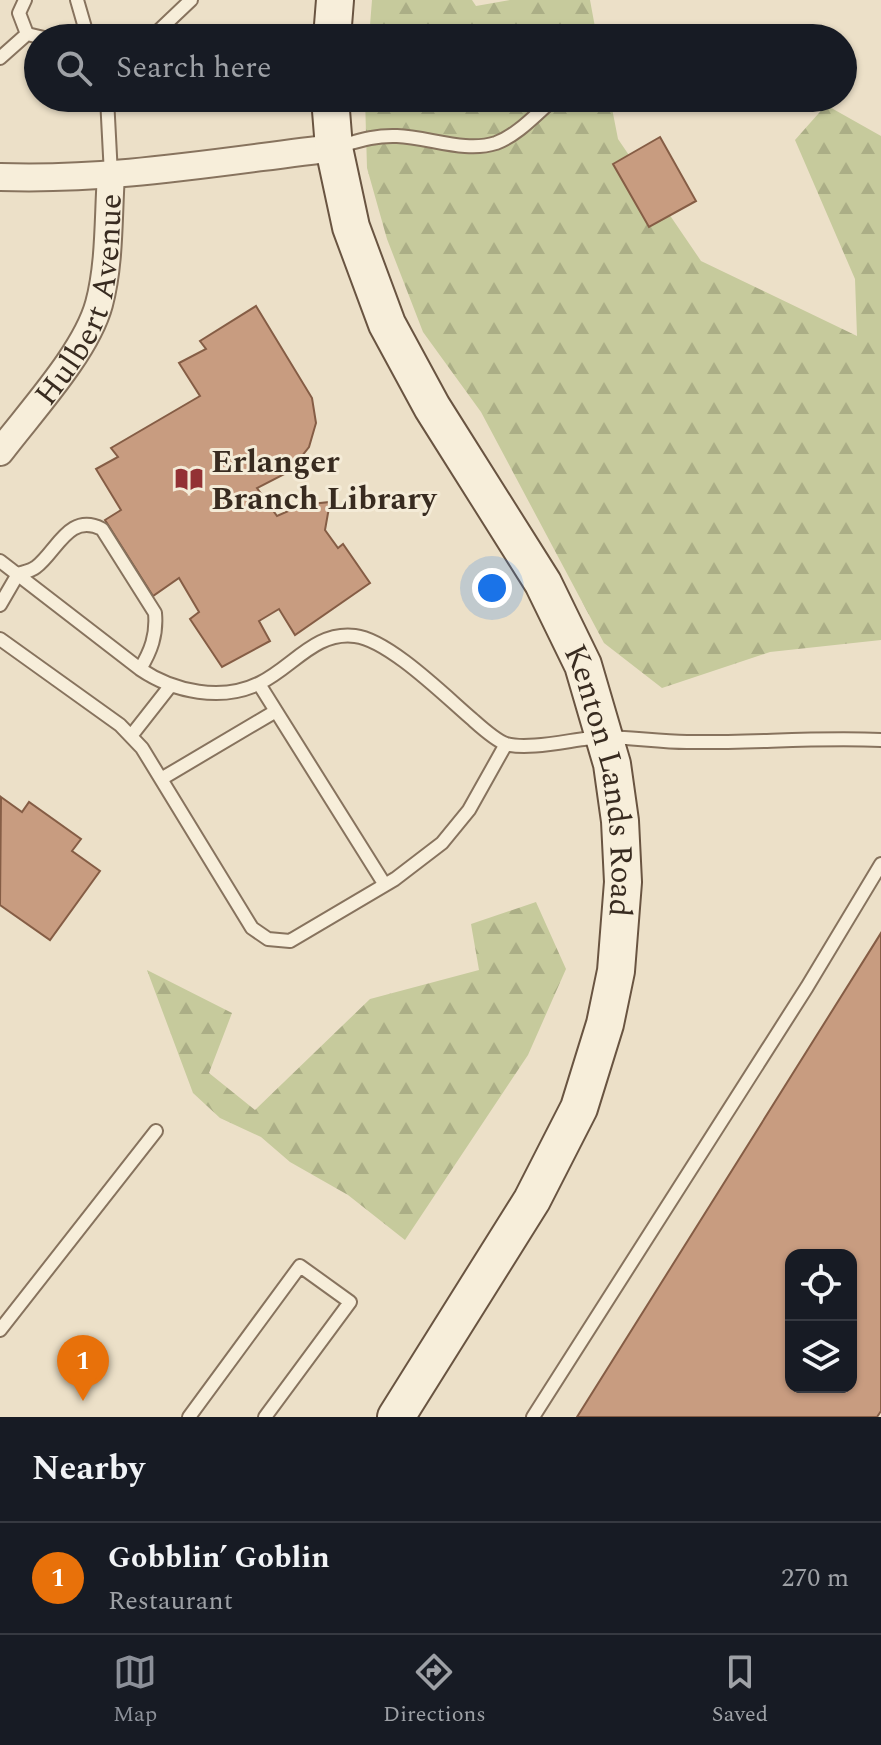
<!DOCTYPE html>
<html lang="en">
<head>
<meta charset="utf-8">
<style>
	:root { --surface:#171b24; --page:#20242c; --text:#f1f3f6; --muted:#9ea1a6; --line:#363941; --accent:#8c9099 }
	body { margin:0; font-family:Spectral,serif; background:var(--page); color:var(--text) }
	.controls { position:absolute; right:24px; bottom:24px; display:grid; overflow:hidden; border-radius:16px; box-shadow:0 2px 6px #0004 }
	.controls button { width:72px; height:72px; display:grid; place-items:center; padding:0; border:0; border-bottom:2px solid var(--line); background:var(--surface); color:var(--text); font:40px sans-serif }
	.you { position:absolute; left:492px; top:588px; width:28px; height:28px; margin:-20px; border:6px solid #fff; border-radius:50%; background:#1a73e8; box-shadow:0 0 0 12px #1a73e833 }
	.badge { display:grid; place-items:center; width:52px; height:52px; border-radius:50%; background:var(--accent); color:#fff; font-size:26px; font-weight:700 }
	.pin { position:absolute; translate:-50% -66px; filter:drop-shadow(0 2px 4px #0008) }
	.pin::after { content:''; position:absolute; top:42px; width:28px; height:24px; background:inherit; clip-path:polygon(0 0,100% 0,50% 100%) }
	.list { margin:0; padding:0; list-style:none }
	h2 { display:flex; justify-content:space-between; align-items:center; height:104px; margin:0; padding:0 32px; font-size:34px }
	h2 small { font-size:26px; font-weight:400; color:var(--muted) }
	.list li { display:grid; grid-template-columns:52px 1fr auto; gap:24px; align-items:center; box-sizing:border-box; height:112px; padding:0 32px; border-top:2px solid var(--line) }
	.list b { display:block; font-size:30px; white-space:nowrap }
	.list p { margin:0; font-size:26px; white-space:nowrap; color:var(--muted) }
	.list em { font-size:26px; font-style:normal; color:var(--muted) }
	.icon { flex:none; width:44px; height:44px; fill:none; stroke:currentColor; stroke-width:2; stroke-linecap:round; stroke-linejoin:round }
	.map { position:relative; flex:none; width:881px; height:1417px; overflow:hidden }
	.search { position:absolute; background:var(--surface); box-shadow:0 2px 6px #0004; left:24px; right:24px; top:24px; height:88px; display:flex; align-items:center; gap:20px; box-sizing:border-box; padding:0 28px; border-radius:44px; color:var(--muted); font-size:30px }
	.sheet { height:216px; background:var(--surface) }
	nav { display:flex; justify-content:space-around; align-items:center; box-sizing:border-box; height:112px; border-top:2px solid var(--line); background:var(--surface); font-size:22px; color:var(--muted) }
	nav a { display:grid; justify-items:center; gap:4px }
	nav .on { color:var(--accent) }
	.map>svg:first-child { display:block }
	.forest { fill:url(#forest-firs) }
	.building { fill:#c89c80; stroke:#855d45; stroke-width:2; fill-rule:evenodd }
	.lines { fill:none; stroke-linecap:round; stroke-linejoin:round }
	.lane-casing { stroke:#87735e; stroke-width:16 }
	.street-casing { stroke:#87735e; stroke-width:30 }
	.secondary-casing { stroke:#695441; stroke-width:40 }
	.lane { stroke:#f7eeda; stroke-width:12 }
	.street { stroke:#f7eeda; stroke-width:26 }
	.secondary { stroke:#f7eeda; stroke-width:36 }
	.labels { text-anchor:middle; stroke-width:6; stroke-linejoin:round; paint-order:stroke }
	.street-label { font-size:32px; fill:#382b20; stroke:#f4ebd7 }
	.poi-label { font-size:32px; font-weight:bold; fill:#382b20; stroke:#f4ebd7; text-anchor:start }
</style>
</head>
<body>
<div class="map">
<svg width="881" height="1417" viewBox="0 0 881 1417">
	<defs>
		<pattern id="forest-firs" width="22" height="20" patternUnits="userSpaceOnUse" patternTransform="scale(2)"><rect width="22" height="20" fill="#c6ca9c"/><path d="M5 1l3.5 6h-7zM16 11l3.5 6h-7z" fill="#abae86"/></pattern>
	</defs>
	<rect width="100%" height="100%" fill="#ece0c8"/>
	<!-- forest -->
	<path class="forest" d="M372 0H472L476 6 510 0H590L597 38H369Z
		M365 98H610L618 139 701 261 857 336 855 279 795 140 826 105 881 136V640L770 652 662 688 604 643 481 412 423 332 387 239 367 168Z
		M536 902 566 969 528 1055 405 1240 348 1195 290 1162 261 1137 220 1118 193 1093 147 970 232 1013 209 1073 255 1110 370 999 479 970 471 924Z"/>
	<!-- building -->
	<path class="building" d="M660 137 696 201 649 227 613 164Z
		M256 306 312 398 316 423 309 447 298 461 302 465 257 488 277 516 302 505 330 502 325 530 338 548 343 544 370 583 295 635 279 609 259 621 270 641 222 667 190 619 199 612 179 578 153 596 105 520 121 510 96 469 118 457 111 448 200 396 179 363 206 349 200 341Z
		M1 797 22 812 29 802 81 839 72 851 100 871 50 940 0 905Z
		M881 933V1411L877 1417H577ZM791 1255H851V1387H791Z"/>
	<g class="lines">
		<defs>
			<path id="lane" d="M25 0 19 13 27 34 44 38
				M77 0 88 38
				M49 38 84 31
				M151 38 191 0
				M0 58 27 34
				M107 98 111 175
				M337 147C358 141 375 135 397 136 429 137 465 153 496 143 518 135 537 113 555 98
				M0 561 140 669C174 692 222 702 260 683 293 667 315 631 355 636 389 640 445 696 472 719 481 727 495 740 506 744 530 751 577 738 603 737 631 737 659 742 687 742 752 743 816 737 881 740
				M0 605 18 574C24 572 31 571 36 567 57 551 69 512 102 529L155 613C157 635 151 651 140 669
				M0 639 120 725 142 748 252 928 268 939 290 941 395 879 442 843 469 810 506 744
				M259 684 385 885
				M131 736 171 685
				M161 779 276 711
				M0 1330 156 1131
				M189 1417 300 1266 350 1302 265 1417
				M533 1417 807 987 881 864"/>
			<g id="street">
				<path d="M0 177C112 181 223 161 334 148"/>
				<path id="s1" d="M0 452C31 411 86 352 99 304 110 263 108 217 111 175"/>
			</g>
			<g id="secondary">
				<path d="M332 38 335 0"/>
				<path id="s2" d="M330 98 334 148 351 227 387 324 432 407 543 583 583 665 612 764 620 821 623 882 616 971 605 1024 579 1108 532 1200 396 1417"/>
			</g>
		</defs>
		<!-- lane casing -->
		<use href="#lane" class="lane-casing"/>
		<!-- street casing -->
		<use href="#street" class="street-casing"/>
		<!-- secondary casing -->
		<use href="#secondary" class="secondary-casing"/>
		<!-- lane -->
		<use href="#lane" class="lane"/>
		<!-- street -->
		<use href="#street" class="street"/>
		<!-- secondary -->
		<use href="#secondary" class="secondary"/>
	</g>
	<!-- icons -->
	<defs>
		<symbol id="library-bare" viewBox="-9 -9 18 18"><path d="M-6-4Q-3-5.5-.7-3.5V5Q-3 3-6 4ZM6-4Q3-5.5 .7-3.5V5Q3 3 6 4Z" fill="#933134" stroke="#f4ebd7" stroke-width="2.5" paint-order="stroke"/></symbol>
	</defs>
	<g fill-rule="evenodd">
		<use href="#library-bare" x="169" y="459" width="40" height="40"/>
	</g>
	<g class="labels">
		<!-- street labels -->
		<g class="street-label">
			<text dy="11" stroke="none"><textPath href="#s1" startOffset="178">Hulbert Avenue</textPath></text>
			<text dy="11" stroke="none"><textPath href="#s2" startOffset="746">Kenton Lands Road</textPath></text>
		</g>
		<!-- poi labels -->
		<g class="poi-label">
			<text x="211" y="472">Erlanger<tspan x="211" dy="37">Branch Library</tspan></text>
		</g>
	</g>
</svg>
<div class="controls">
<button><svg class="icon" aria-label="locate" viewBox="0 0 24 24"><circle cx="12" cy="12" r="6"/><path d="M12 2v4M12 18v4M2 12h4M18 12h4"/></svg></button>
<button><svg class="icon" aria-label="layers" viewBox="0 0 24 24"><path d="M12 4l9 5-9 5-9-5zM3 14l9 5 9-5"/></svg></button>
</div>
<div class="you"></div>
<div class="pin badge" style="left:83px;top:1401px;background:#e8710a">1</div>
<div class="search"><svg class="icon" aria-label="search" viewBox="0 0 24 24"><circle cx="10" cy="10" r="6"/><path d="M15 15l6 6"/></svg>Search here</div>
</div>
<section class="sheet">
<h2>Nearby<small></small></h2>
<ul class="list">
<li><span class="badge" style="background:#e8710a">1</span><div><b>Gobblin’ Goblin</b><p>Restaurant</p></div><em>270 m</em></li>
</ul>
</section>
<nav>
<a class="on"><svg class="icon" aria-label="map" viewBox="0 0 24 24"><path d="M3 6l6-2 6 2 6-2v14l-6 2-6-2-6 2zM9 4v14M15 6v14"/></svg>Map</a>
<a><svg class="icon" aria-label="directions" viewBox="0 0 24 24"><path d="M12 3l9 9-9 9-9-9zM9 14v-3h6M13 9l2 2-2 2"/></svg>Directions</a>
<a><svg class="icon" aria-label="saved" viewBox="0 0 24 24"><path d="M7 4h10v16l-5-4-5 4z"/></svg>Saved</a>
</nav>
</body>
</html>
